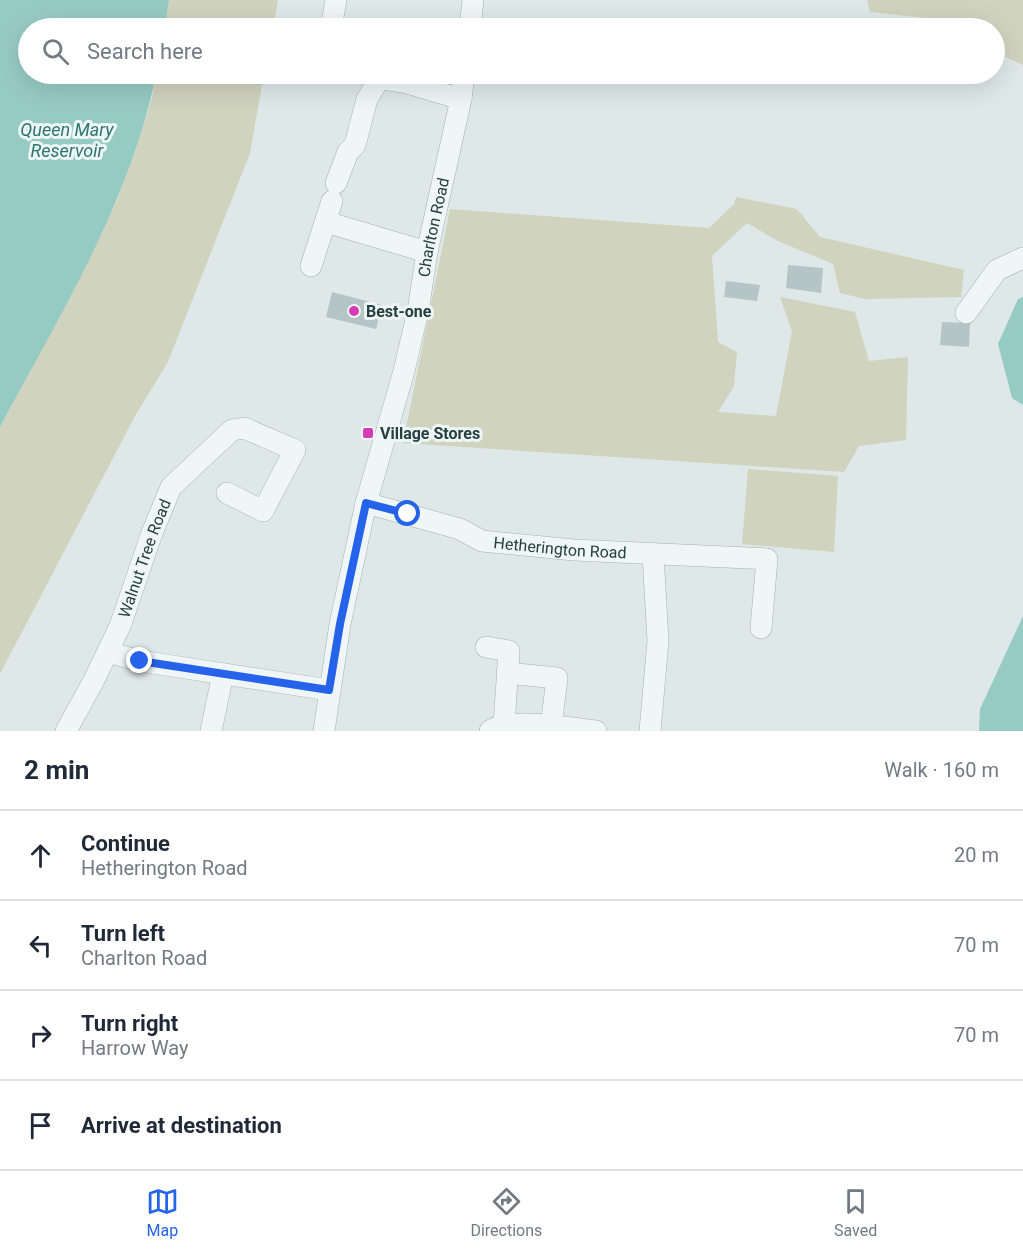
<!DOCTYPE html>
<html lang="en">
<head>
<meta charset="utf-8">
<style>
	:root { --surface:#fff; --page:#f2f2f3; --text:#1f2937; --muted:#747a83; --line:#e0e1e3; --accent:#2563eb }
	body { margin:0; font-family:Roboto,sans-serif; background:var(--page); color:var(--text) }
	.stop { position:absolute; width:18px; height:18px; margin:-14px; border:4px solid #2563eb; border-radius:50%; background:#fff }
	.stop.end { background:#2563eb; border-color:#fff; box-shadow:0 2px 6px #0008 }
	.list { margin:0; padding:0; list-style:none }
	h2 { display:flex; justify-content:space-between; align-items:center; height:78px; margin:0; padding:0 24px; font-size:26px }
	h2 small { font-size:20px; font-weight:400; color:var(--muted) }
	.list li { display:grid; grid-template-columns:39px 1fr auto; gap:18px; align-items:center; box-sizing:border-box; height:90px; padding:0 24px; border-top:2px solid var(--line) }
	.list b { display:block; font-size:22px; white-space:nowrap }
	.list p { margin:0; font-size:20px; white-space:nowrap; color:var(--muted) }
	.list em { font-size:20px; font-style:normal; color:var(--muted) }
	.icon { flex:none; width:33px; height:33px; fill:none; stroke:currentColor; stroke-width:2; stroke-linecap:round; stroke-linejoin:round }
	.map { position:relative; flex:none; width:1023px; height:731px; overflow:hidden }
	.search { position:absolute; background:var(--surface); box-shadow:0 6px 24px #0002; left:18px; right:18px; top:18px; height:66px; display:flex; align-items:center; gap:15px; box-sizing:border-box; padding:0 21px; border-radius:33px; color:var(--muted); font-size:22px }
	.sheet { height:438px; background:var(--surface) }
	nav { display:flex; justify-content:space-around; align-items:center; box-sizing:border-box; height:84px; border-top:2px solid var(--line); background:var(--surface); font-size:16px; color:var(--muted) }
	nav a { display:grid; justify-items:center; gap:3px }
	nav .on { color:var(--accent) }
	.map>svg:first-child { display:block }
	.green { fill:#d0d3be }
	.water { fill:#96cbc4 }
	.building { fill:#b5c5c5 }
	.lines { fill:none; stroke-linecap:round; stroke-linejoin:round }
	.minor-casing { stroke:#a3b2b2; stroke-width:22 }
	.minor { stroke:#f0f6f6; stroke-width:21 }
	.route { stroke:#2563eb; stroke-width:8 }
	.poi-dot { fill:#d53bb4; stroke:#edf6f5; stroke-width:2 }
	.labels { text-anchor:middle; stroke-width:6; stroke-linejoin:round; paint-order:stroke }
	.street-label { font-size:16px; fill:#264040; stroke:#edf6f5 }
	.poi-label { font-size:16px; font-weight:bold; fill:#264040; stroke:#edf6f5; text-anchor:start }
	.water-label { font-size:18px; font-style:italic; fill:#2e7670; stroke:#edf6f5 }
</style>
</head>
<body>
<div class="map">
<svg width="1023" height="731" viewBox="0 0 1023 731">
	<rect width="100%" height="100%" fill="#dee8e8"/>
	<!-- green -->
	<path class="green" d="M169 0H278L273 28H165Z
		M867 0H1023V65L995 52 994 28H965L962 22 870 12Z
		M156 74H264L250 153 168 362 135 416 0 674V427L81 275 117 200 135 152 152 98Z
		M736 197 797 209 820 237 964 270 961 297 865 299 840 293 833 264 778 241 747 223 712 256 718 342 737 352 734 386 718 412 776 416 792 331 780 297 855 312 869 361 908 357 906 440 859 446 844 472 403 443 450 209 709 228 734 204Z
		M748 469 838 476 834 552 742 544Z"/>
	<!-- water -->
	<path class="water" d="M0 0H169L165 28H28V74H156C131 201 60 314 0 427Z
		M1023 297V405L1012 398 998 344 1018 299Z
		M1023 616V731H979L980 709Z"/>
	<!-- building -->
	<path class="building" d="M788 265 823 268 821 293 786 288Z
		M726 281 760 285 757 301 724 297Z
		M332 292 382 305 376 329 326 317Z
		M942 322 970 323 969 347 940 345Z"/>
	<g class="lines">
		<defs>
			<g id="minor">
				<path d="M331 28 336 0"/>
				<path d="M470 28 473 0"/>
				<path d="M336 183 348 152 355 145 367 99 377 83 383 79 407 83 461 99"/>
				<path d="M326 222 427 252"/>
				<path d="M311 266 332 201"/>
				<path d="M966 313 997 270 1023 258"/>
				<path id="s1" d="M366 503 460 529 482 541 574 550 767 559 761 628"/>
				<path d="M486 647 509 651 504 725"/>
				<path d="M108 652 140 661 329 690"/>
				<path d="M507 673 557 678 551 727"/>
				<path id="s2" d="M66 731 93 682 120 626 152 533 171 487 232 430 244 428 295 450 263 511 227 493"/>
				<path d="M211 731 223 674"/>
				<path id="s3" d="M324 731 340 624 366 503 404 371 418 311 427 252 461 99 464 74"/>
				<path d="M490 731C505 716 574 729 596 731"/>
				<path d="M650 731 658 641 653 554"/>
			</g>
		</defs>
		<!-- minor casing -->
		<use href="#minor" class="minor-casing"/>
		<!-- minor -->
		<use href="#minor" class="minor"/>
	</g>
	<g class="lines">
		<!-- route -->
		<path class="route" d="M140 661 329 690 340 624 366 503 408 514"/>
	</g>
	<!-- markers -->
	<g class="poi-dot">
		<circle cx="354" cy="311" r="6"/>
		<rect x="362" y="427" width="12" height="12" rx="3"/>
	</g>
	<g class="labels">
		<!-- street labels -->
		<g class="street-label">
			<text dy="6" stroke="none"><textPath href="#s3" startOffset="516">Charlton Road</textPath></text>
			<text dy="6" stroke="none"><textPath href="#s1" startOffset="201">Hetherington Road</textPath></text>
			<text dy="6" stroke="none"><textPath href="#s2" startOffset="190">Walnut Tree Road</textPath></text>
		</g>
		<!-- poi labels -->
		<g class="poi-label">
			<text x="366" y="317">Best-one</text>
			<text x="380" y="439">Village Stores</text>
		</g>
		<!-- water labels -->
		<g class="water-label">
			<text x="67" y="136">Queen Mary<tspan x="67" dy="21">Reservoir</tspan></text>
		</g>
	</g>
</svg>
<div class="stop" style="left:408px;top:514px"></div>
<div class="stop end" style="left:140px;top:661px"></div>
<div class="search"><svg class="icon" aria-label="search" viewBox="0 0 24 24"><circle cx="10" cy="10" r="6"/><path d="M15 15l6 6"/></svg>Search here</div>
</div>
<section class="sheet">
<h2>2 min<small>Walk · 160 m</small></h2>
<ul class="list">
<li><svg class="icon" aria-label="ahead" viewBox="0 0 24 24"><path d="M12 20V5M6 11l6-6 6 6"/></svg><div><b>Continue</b><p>Hetherington Road</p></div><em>20 m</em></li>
<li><svg class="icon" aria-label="left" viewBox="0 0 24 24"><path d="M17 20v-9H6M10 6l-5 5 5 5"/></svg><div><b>Turn left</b><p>Charlton Road</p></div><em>70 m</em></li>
<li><svg class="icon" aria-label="right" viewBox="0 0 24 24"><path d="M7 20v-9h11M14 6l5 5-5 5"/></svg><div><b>Turn right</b><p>Harrow Way</p></div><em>70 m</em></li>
<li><svg class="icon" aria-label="arrive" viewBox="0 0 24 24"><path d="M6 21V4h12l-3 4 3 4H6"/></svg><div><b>Arrive at destination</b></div></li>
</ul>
</section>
<nav>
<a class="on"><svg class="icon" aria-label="map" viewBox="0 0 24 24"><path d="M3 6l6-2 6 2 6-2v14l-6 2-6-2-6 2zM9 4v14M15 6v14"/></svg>Map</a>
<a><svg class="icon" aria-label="directions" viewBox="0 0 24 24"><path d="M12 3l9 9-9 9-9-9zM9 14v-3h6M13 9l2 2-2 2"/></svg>Directions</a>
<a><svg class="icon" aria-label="saved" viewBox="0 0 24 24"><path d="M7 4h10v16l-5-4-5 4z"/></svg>Saved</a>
</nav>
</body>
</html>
